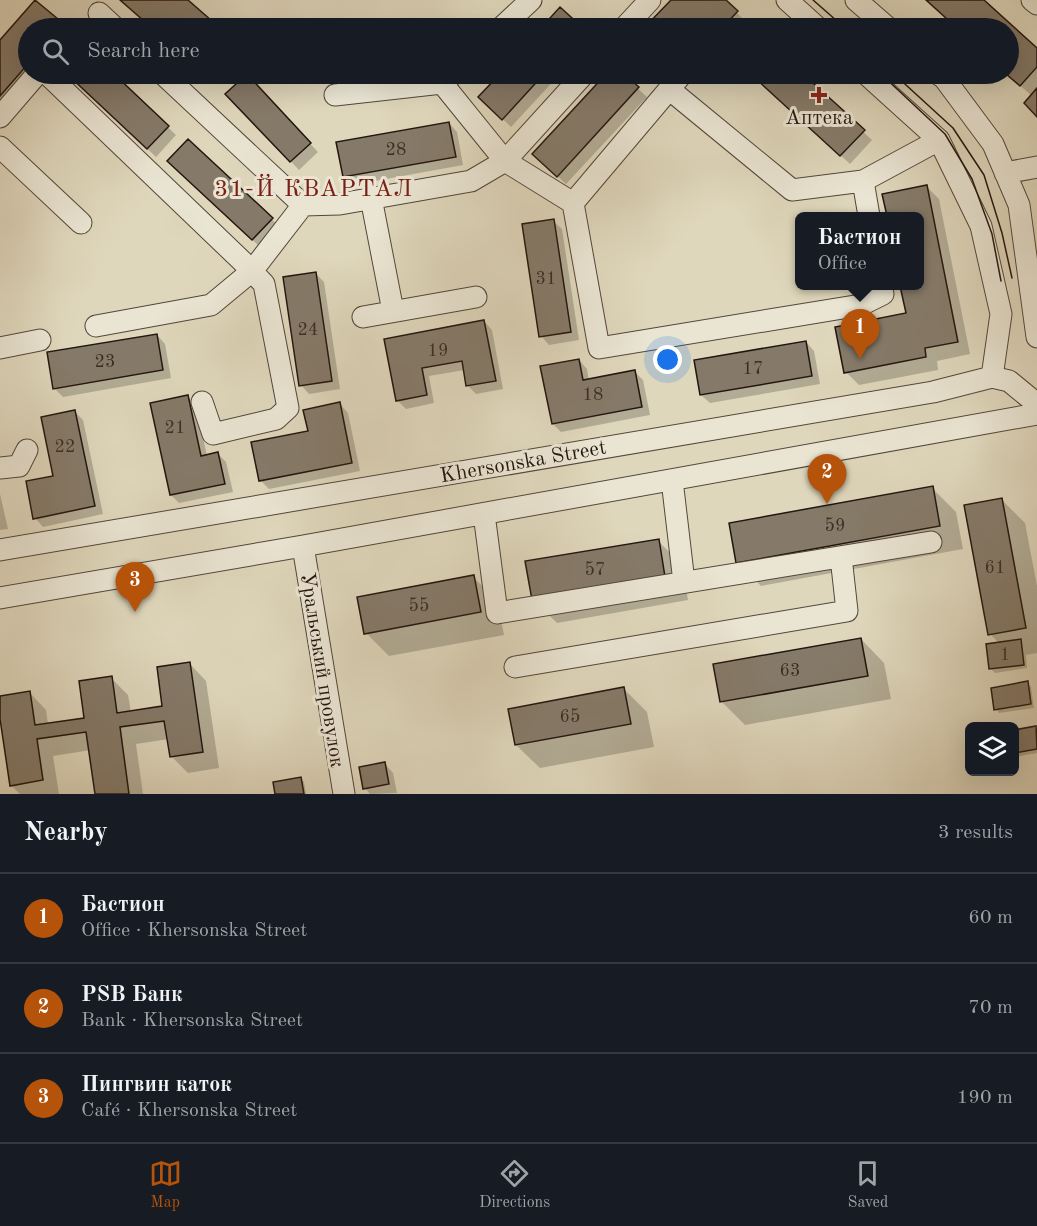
<!DOCTYPE html>
<html lang="en">
<head>
<meta charset="utf-8">
<style>
	:root { --surface:#171b24; --page:#20242c; --text:#f1f3f6; --muted:#9ea1a6; --line:#363941; --accent:#b45309 }
	body { margin:0; font-family:"Old Standard TT",serif; background:var(--page); color:var(--text) }
	.controls { position:absolute; right:18px; bottom:18px; display:grid; overflow:hidden; border-radius:9px; box-shadow:0 6px 24px #0002 }
	.controls button { width:54px; height:54px; display:grid; place-items:center; padding:0; border:0; border-bottom:2px solid var(--line); background:var(--surface); color:var(--text); font:30px sans-serif }
	.you { position:absolute; left:668px; top:360px; width:21px; height:21px; margin:-15px; border:4px solid #fff; border-radius:50%; background:#1a73e8; box-shadow:0 0 0 9px #1a73e833 }
	.badge { display:grid; place-items:center; width:39px; height:39px; border-radius:50%; background:var(--accent); color:#fff; font-size:20px; font-weight:700 }
	.pin { position:absolute; translate:-50% -50px; filter:drop-shadow(0 2px 3px #0008) }
	.pin::after { content:''; position:absolute; top:32px; width:21px; height:18px; background:inherit; clip-path:polygon(0 0,100% 0,50% 100%) }
	.popup { position:absolute; left:795px; top:212px; width:129px; height:78px; box-sizing:border-box; display:grid; place-content:center; border-radius:9px; background:var(--surface); filter:drop-shadow(0 2px 4px #0005); font-size:20px; white-space:nowrap; color:var(--muted) }
	.popup b { font-size:22px; color:var(--text) }
	.popup::after { content:''; position:absolute; left:50%; top:100%; margin-left:-12px; border:12px solid transparent; border-top-color:var(--surface) }
	.list { margin:0; padding:0; list-style:none }
	h2 { display:flex; justify-content:space-between; align-items:center; height:78px; margin:0; padding:0 24px; font-size:26px }
	h2 small { font-size:20px; font-weight:400; color:var(--muted) }
	.list li { display:grid; grid-template-columns:39px 1fr auto; gap:18px; align-items:center; box-sizing:border-box; height:90px; padding:0 24px; border-top:2px solid var(--line) }
	.list b { display:block; font-size:22px; white-space:nowrap }
	.list p { margin:0; font-size:20px; white-space:nowrap; color:var(--muted) }
	.list em { font-size:20px; font-style:normal; color:var(--muted) }
	.icon { flex:none; width:33px; height:33px; fill:none; stroke:currentColor; stroke-width:2; stroke-linecap:round; stroke-linejoin:round }
	.map { position:relative; flex:none; width:1037px; height:794px; overflow:hidden }
	.search { position:absolute; background:var(--surface); box-shadow:0 6px 24px #0002; left:18px; right:18px; top:18px; height:66px; display:flex; align-items:center; gap:15px; box-sizing:border-box; padding:0 21px; border-radius:33px; color:var(--muted); font-size:22px }
	.sheet { height:348px; background:var(--surface) }
	nav { display:flex; justify-content:space-around; align-items:center; box-sizing:border-box; height:84px; border-top:2px solid var(--line); background:var(--surface); font-size:16px; color:var(--muted) }
	nav a { display:grid; justify-items:center; gap:3px }
	nav .on { color:var(--accent) }
	.map>svg:first-child { display:block }
	.shadow { fill:#0003 }
	.building { fill:#857a69; stroke:#24150f; stroke-width:1.5 }
	.lines { fill:none; stroke-linecap:round; stroke-linejoin:round }
	.minor-casing { stroke:#53463a; stroke-width:23 }
	.minor { stroke:#eae5d3; stroke-width:21 }
	.tram { stroke:#24150f; stroke-width:1.5 }
	.poi-dot { fill:#8f2418; stroke:#eae5d3; stroke-width:2 }
	.labels { text-anchor:middle; stroke-width:6; stroke-linejoin:round; paint-order:stroke }
	.number-label { font-size:18px; fill:#3c2e26 }
	.poi-label { font-size:21px; fill:#24150f; stroke:#eae5d3 }
	.street-label { font-size:21px; fill:#24150f; stroke:#eae5d3 }
	.quarter-label { font-size:24px; letter-spacing:1.5px; fill:#7a1f14; stroke:#eae5d3 }
</style>
</head>
<body>
<div class="map">
<svg width="1037" height="794" viewBox="0 0 1037 794">
	<rect width="100%" height="100%" fill="#dfd7bc"/>
	<filter id="stains"><feTurbulence type="fractalNoise" baseFrequency=".00333" numOctaves="4"/><feColorMatrix values="0 0 0 0 .2 0 0 0 0 .09 0 0 0 0 .02 0 0 0 .5 -.17"/></filter>
	<radialGradient id="worn" r=".72"><stop offset=".6" stop-color="#630" stop-opacity="0"/><stop offset="1" stop-color="#630" stop-opacity=".3"/></radialGradient>
	<!-- shadow -->
	<path class="shadow" d="M121 0H186L218 28H153Z
		M673 0H724L745 21 738 28H646Z
		M926 0H982L1037 50V115L1032 96 1007 74H1008V28H957Z
		M36 2 66 28H28V74L0 114V42Z
		M560 9 581 28H543Z
		M68 74H111L176 135 156 157Z
		M203 74H214L209 79Z
		M502 74H560L511 127 480 97Z
		M608 74H622L647 97 566 184 534 154Z
		M761 74H801L872 140 850 164 757 78Z
		M246 76 318 152 299 170 228 94Z
		M449 123 457 132 463 165 353 185 344 176Z
		M188 141 280 227 261 248 178 169Z
		M927 187 939 199 970 354 937 361 938 370 859 385 846 372 908 315 902 286H920V216H888L884 195Z
		M553 221 562 229 579 340 549 345 541 336Z
		M316 274 324 282 340 389 309 394 301 385Z
		M484 321 492 330 503 389 476 394 468 386 465 370 429 376 434 403 406 409 397 400 386 340Z
		M157 335 165 344 171 378 63 397 54 388Z
		M806 342 814 351 820 384 710 403 701 395 696 361Z
		M579 360 587 369 589 381 635 372 643 380 650 415 561 432 553 424Z
		M188 397 196 405 207 456 218 454 226 462 233 492 179 503 171 495Z
		M340 404 348 413 360 471 269 489 260 480Z
		M75 412 83 420 103 514 43 527 35 518 55 477Z
		M932 488 956 512 963 549 761 586 738 562Z
		M0 494 8 529 0 530Z
		M1002 500 1025 523 1037 586V653L1026 655 1027 668 995 673 991 669 999 643 990 634Z
		M658 541 682 564 688 600 557 623 533 599Z
		M473 577 497 600 504 635 389 656 366 633Z
		M861 639 884 663 891 699 745 725 721 701Z
		M190 664 206 681 219 768 188 773 171 756 169 739 136 744 143 794H97L91 750 53 756 59 794H20L11 785 0 709V697L30 693 46 710 48 724 86 719 111 678 128 695 131 712 164 707Z
		M1027 683 1031 687 1034 708 999 713 996 709Z
		M624 689 647 712 654 747 540 768 516 745Z
		M1035 728 1037 729V753L1014 757V732Z
		M385 764 393 773 397 793 370 794 365 788Z
		M300 778 304 782 306 794H277Z"/>
	<!-- building -->
	<path class="building" d="M35 0 64 24 60 28H28V64L0 96V40Z
		M120 0H188L220 28H152Z
		M671 0H726L738 11 722 28H704L699 24 694 28H644Z
		M926 0H984L1037 48V67L1020 86 1006 74H1008V28H957Z
		M560 7 583 28H541Z
		M67 74H114L169 126 147 149Z
		M247 74 311 143 290 162 225 94Z
		M500 74H544L502 120 478 97Z
		M606 74H624L639 87 557 177 532 154Z
		M759 74H803L865 130 840 156 755 78Z
		M1037 88V117L1024 103Z
		M449 122 456 157 343 177 336 142Z
		M188 139 273 218 252 240 167 161Z
		M927 185 958 342 925 348 926 357 844 373 835 327 906 313 900 286H920V216H887L882 194Z
		M554 219 571 332 539 337 522 224Z
		M316 272 332 381 299 386 283 277Z
		M484 320 496 381 466 386 462 361 422 368 427 395 396 401 384 339Z
		M157 334 163 370 53 389 47 352Z
		M806 341 812 376 700 395 694 360Z
		M579 359 583 380 635 370 642 407 552 424 540 366Z
		M188 395 201 456 218 452 225 484 170 495 150 403Z
		M340 402 352 463 259 481 251 442 308 431 303 410Z
		M75 410 95 506 33 519 26 481 53 476 41 417Z
		M933 486 940 526 736 563 729 523Z
		M1002 498 1026 628 988 635 964 505Z
		M659 539 665 577 532 600 525 561Z
		M474 575 481 612 364 634 357 597Z
		M861 638 868 676 720 702 713 664Z
		M1021 639 1024 665 989 669 986 644Z
		M190 662 203 752 170 757 164 721 120 727 129 794H95L86 732 37 739 43 780 10 786 0 719V696L30 691 35 725 84 718 79 681 112 676 117 713 162 706 157 667Z
		M1028 681 1031 704 994 710 991 688Z
		M624 687 631 724 515 745 508 709Z
		M1036 726 1037 749 1014 753V730Z
		M385 762 389 784 363 789 359 767Z
		M301 777 304 794H275L273 782Z"/>
	<g class="lines">
		<defs>
			<path id="minor" d="M787 0 818 28
				M856 0 888 28
				M1032 0 1037 4
				M99 13 115 28
				M501 28 531 0
				M624 28 650 0
				M47 74 242 261 264 284 288 408 276 419 213 434 202 402
				M163 74 303 205 340 204 471 181 505 161 584 74
				M682 74 573 203 599 348 861 305 883 294 881 286
				M866 74 939 140 981 226 1001 314 992 377
				M938 74 944 78 993 144 1019 205 1037 337
				M442 83 505 161 573 203
				M669 89 792 190 863 181 939 140
				M335 95 442 83 453 74
				M0 117 37 74
				M0 147 81 223
				M1005 173 1037 167
				M863 181 869 216
				M371 198 393 311
				M363 317 476 297
				M96 326 211 305 252 271 303 205
				M0 348 40 340
				M0 468 19 466 27 450
				M672 480 684 582
				M484 514 497 613 931 542
				M303 546 344 794
				M0 550 933 392 992 377 1009 381 1037 404
				M0 598 303 546 1037 414
				M515 667 847 611 841 557"/>
		</defs>
		<!-- minor casing -->
		<use href="#minor" class="minor-casing"/>
		<!-- minor -->
		<use href="#minor" class="minor"/>
		<!-- tram -->
		<path class="tram" d="M813 0 845 28
			M881 74 945 134 972 179 992 234 1001 281
			M894 74 953 128 984 175 1002 233 1012 278"/>
	</g>
	<!-- markers -->
	<path class="poi-dot" d="M816 86h6v6h6v6h-6v6h-6v-6h-6v-6h6z"/>
	<g class="labels">
		<!-- number labels -->
		<g class="number-label">
			<text x="396" y="155">28</text>
			<text x="546" y="284">31</text>
			<text x="308" y="335">24</text>
			<text x="438" y="356">19</text>
			<text x="105" y="367">23</text>
			<text x="753" y="374">17</text>
			<text x="593" y="400">18</text>
			<text x="175" y="433">21</text>
			<text x="65" y="452">22</text>
			<text x="835" y="531">59</text>
			<text x="995" y="573">61</text>
			<text x="595" y="575">57</text>
			<text x="419" y="611">55</text>
			<text x="1005" y="660">1</text>
			<text x="790" y="676">63</text>
			<text x="570" y="722">65</text>
		</g>
		<!-- poi labels -->
		<g class="poi-label">
			<text x="819" y="124">Аптека</text>
		</g>
		<!-- street labels -->
		<g class="street-label">
			<text transform="translate(523 461) rotate(-10)" y="7">Khersonska Street</text>
			<text transform="translate(323 670) rotate(81)" y="7">Уральський провулок</text>
		</g>
		<!-- quarter labels -->
		<g class="quarter-label">
			<text x="314" y="196">31-Й КВАРТАЛ</text>
		</g>
	</g>
	<rect width="100%" height="100%" filter="url(#stains)"/>
	<rect width="100%" height="100%" fill="url(#worn)"/>
</svg>
<div class="controls">
<button><svg class="icon" aria-label="layers" viewBox="0 0 24 24"><path d="M12 4l9 5-9 5-9-5zM3 14l9 5 9-5"/></svg></button>
</div>
<div class="you"></div>
<div class="pin badge" style="left:860px;top:359px">1</div>
<div class="popup"><b>Бастион</b>Office</div>
<div class="pin badge" style="left:827px;top:504px">2</div>
<div class="pin badge" style="left:135px;top:612px">3</div>
<div class="search"><svg class="icon" aria-label="search" viewBox="0 0 24 24"><circle cx="10" cy="10" r="6"/><path d="M15 15l6 6"/></svg>Search here</div>
</div>
<section class="sheet">
<h2>Nearby<small>3 results</small></h2>
<ul class="list">
<li><span class="badge">1</span><div><b>Бастион</b><p>Office · Khersonska Street</p></div><em>60 m</em></li>
<li><span class="badge">2</span><div><b>PSB Банк</b><p>Bank · Khersonska Street</p></div><em>70 m</em></li>
<li><span class="badge">3</span><div><b>Пингвин каток</b><p>Café · Khersonska Street</p></div><em>190 m</em></li>
</ul>
</section>
<nav>
<a class="on"><svg class="icon" aria-label="map" viewBox="0 0 24 24"><path d="M3 6l6-2 6 2 6-2v14l-6 2-6-2-6 2zM9 4v14M15 6v14"/></svg>Map</a>
<a><svg class="icon" aria-label="directions" viewBox="0 0 24 24"><path d="M12 3l9 9-9 9-9-9zM9 14v-3h6M13 9l2 2-2 2"/></svg>Directions</a>
<a><svg class="icon" aria-label="saved" viewBox="0 0 24 24"><path d="M7 4h10v16l-5-4-5 4z"/></svg>Saved</a>
</nav>
</body>
</html>
